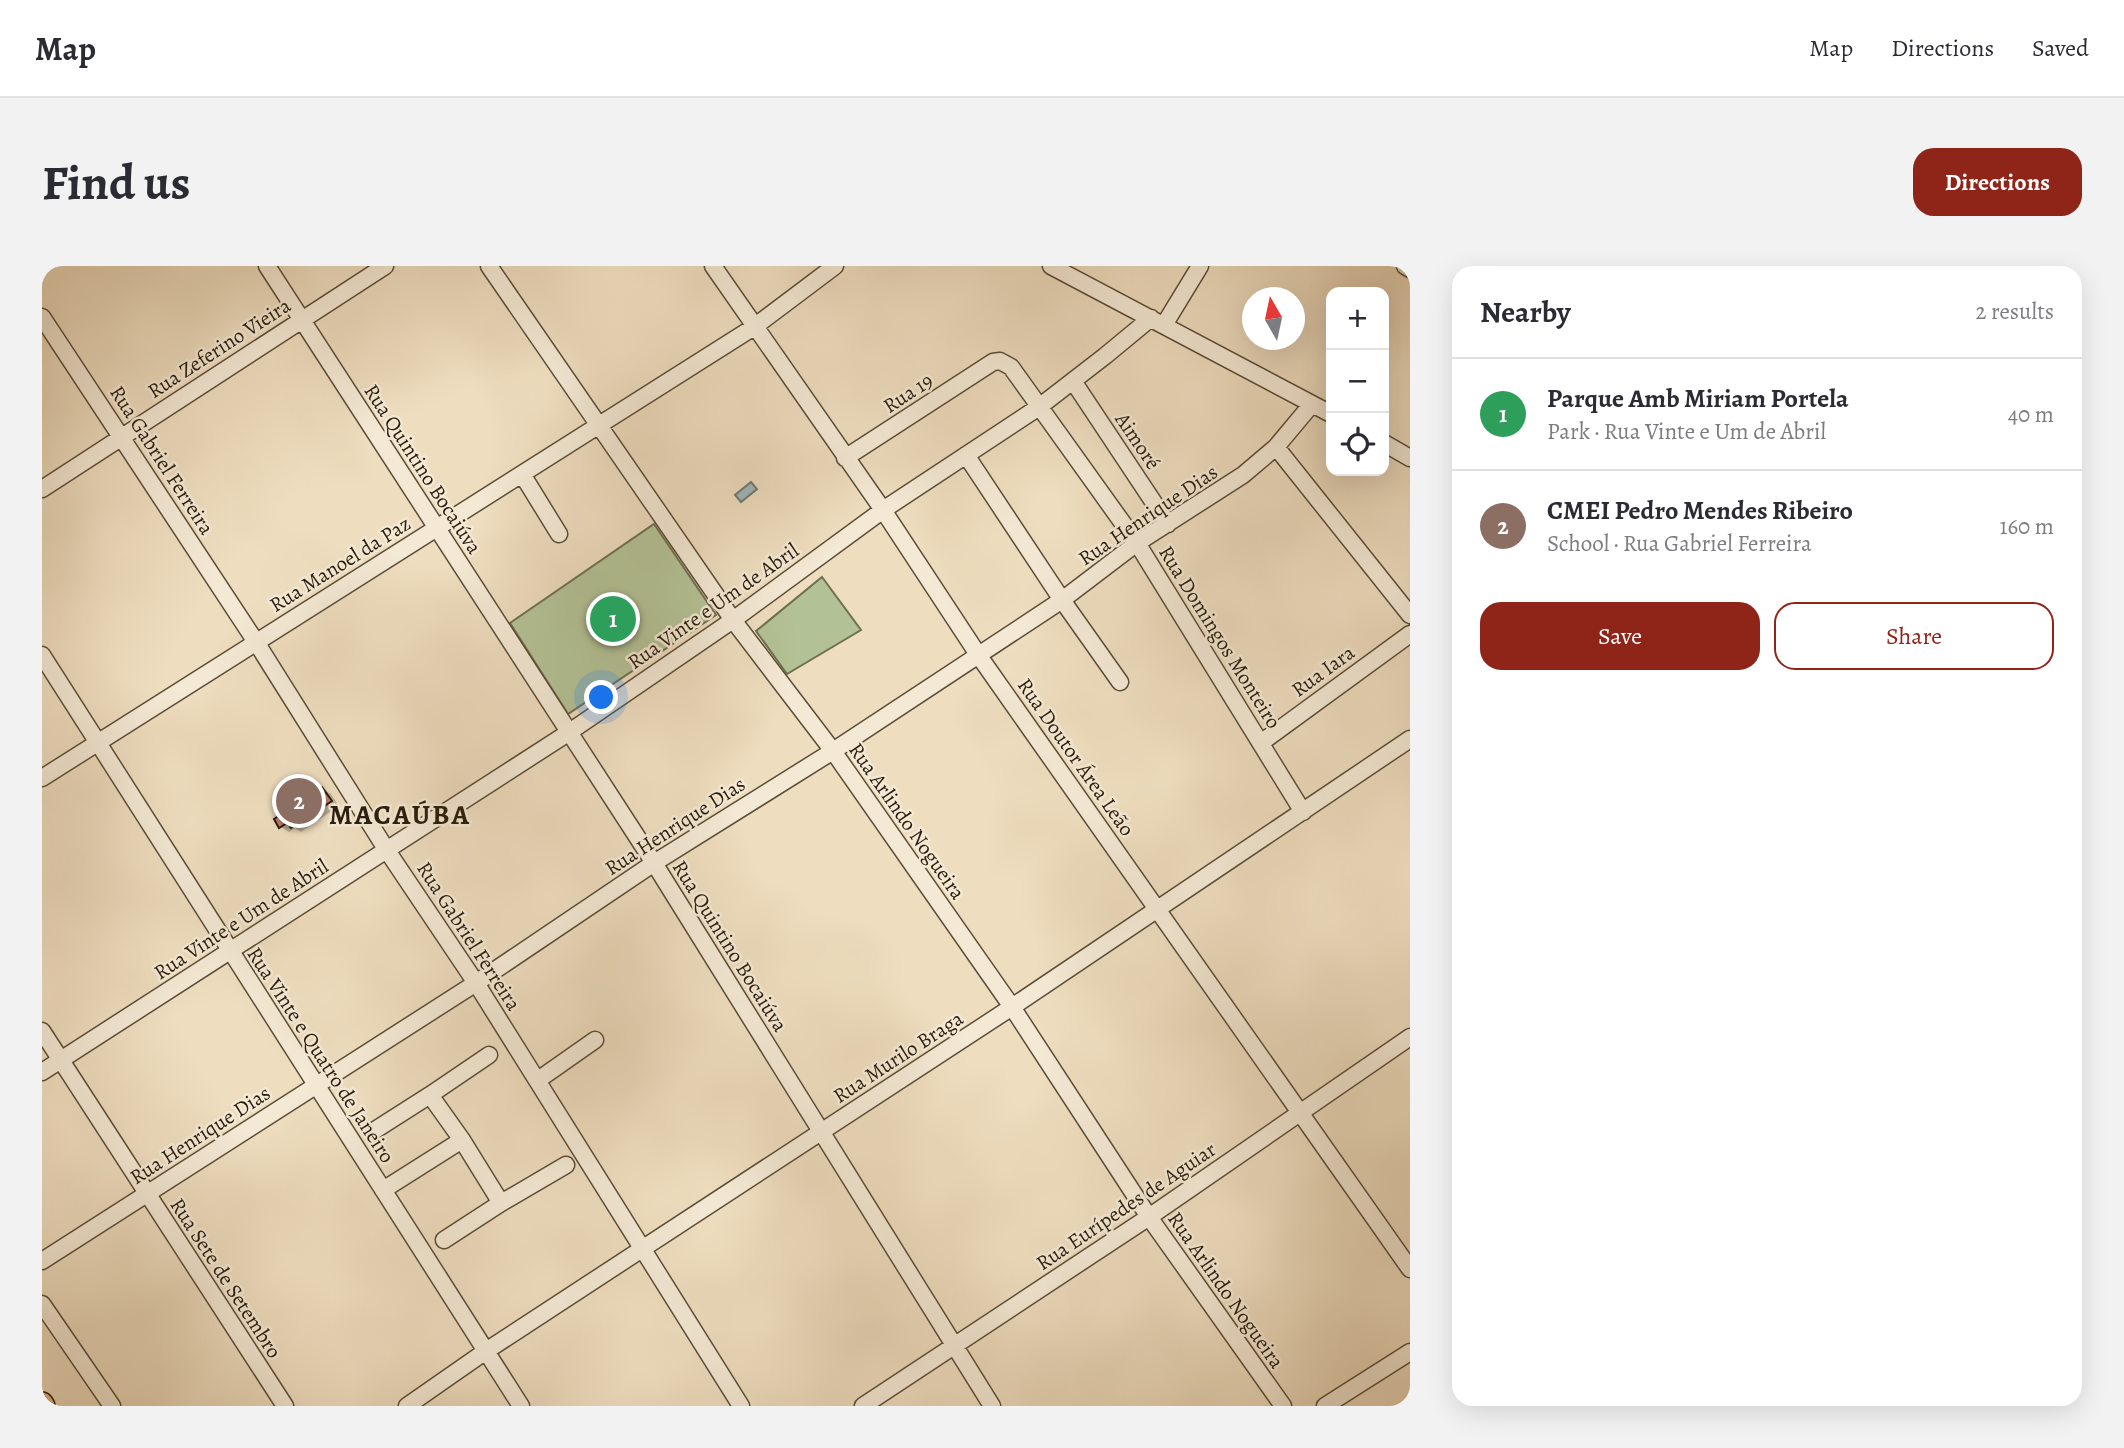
<!DOCTYPE html>
<html lang="en">
<head>
<meta charset="utf-8">
<style>
	:root { --surface:#fff; --page:#f2f2f3; --text:#2b2b33; --muted:#7c7c81; --line:#e1e1e2; --accent:#8f2418 }
	body { margin:0; font-family:Alegreya,serif; background:var(--page); color:var(--text) }
	.controls { position:absolute; right:21px; top:21px; display:grid; overflow:hidden; border-radius:14px; box-shadow:0 7px 28px #0002 }
	.controls button { width:63px; height:63px; display:grid; place-items:center; padding:0; border:0; border-bottom:2px solid var(--line); background:var(--surface); color:var(--text); font:35px sans-serif }
	.compass { position:absolute; left:1200px; top:21px; width:63px; height:63px; border-radius:50%; background:var(--surface); box-shadow:0 7px 28px #0002; rotate:351deg }
	.you { position:absolute; left:560px; top:432px; width:24px; height:24px; margin:-18px; border:5px solid #fff; border-radius:50%; background:#1a73e8; box-shadow:0 0 0 10px #1a73e833 }
	.badge { display:grid; place-items:center; width:46px; height:46px; border-radius:50%; background:var(--accent); color:#fff; font-size:23px; font-weight:700 }
	.pin { position:absolute; translate:-50% -50%; border:4px solid #fff; box-shadow:0 2px 7px #0006 }
	.list { margin:0; padding:0; list-style:none }
	h2 { display:flex; justify-content:space-between; align-items:center; height:91px; margin:0; padding:0 28px; font-size:30px }
	h2 small { font-size:23px; font-weight:400; color:var(--muted) }
	.list li { display:grid; grid-template-columns:46px 1fr auto; gap:21px; align-items:center; box-sizing:border-box; height:112px; padding:0 28px; border-top:2px solid var(--line) }
	.list b { display:block; font-size:26px; white-space:nowrap }
	.list p { margin:0; font-size:23px; white-space:nowrap; color:var(--muted) }
	.list em { font-size:23px; font-style:normal; color:var(--muted) }
	.actions { display:flex; gap:14px; padding:21px 28px }
	.actions a { flex:1; padding:16px 0; border:2px solid var(--accent); border-radius:21px; text-align:center; font-size:24px; color:var(--accent) }
	.actions .main { background:var(--accent); color:#fff }
	.icon { flex:none; width:38px; height:38px; fill:none; stroke:currentColor; stroke-width:2; stroke-linecap:round; stroke-linejoin:round }
	.map { position:relative; flex:none; width:1368px; height:1140px; overflow:hidden; border-radius:21px }
	header { display:flex; align-items:center; gap:42px; box-sizing:border-box; height:98px; padding:0 35px; background:var(--surface); border-bottom:2px solid var(--line) }
	header strong { font-size:33px }
	nav { display:flex; gap:38px; margin-inline-start:auto; font-size:24px }
	.intro { display:flex; align-items:center; justify-content:space-between; box-sizing:border-box; height:168px; padding:0 42px }
	h1 { margin:0; font-size:49px }
	.button { padding:18px 32px; border-radius:21px; background:var(--accent); color:#fff; font-size:24px; font-weight:700 }
	main { display:flex; gap:42px; padding:0 42px }
	aside { flex:1; background:var(--surface); border-radius:21px; box-shadow:0 7px 28px #0002 }
	.map>svg:first-child { display:block }
	.green { fill:#b3c296; stroke:#6e7050; stroke-width:2 }
	.water { fill:#9fb8be; stroke:#707a76; stroke-width:2 }
	.shadow { fill:#0003 }
	.building { fill:#d38877; stroke:#2a1d0b; stroke-width:2 }
	.lines { fill:none; stroke-linecap:round; stroke-linejoin:round }
	.minor-casing { stroke:#5b4d38; stroke-width:19 }
	.major-casing { stroke:#2a1d0b; stroke-width:24 }
	.minor { stroke:#f4e9d5; stroke-width:16 }
	.major { stroke:#e7be80; stroke-width:21 }
	.labels { text-anchor:middle; stroke-width:5; stroke-linejoin:round; paint-order:stroke }
	.street-label { font-size:21px; fill:#2a1d0b; stroke:#f4e9d5 }
	.district-label { font-size:28px; font-weight:bold; letter-spacing:2px; fill:#2a1d0b; stroke:#f4e9d5 }
</style>
</head>
<body>
<header>
<strong>Map</strong>
<nav><a>Map</a><a>Directions</a><a>Saved</a></nav>
</header>
<div class="intro"><h1>Find us</h1><a class="button">Directions</a></div>
<main>
<div class="map">
<svg width="1368" height="1140" viewBox="0 0 1368 1140">
	<rect width="100%" height="100%" fill="#eeddbf"/>
	<filter id="stains"><feTurbulence type="fractalNoise" baseFrequency=".00286" numOctaves="4"/><feColorMatrix values="0 0 0 0 .2 0 0 0 0 .09 0 0 0 0 .02 0 0 0 .5 -.17"/></filter>
	<radialGradient id="worn" r=".72"><stop offset=".6" stop-color="#630" stop-opacity="0"/><stop offset="1" stop-color="#630" stop-opacity=".3"/></radialGradient>
	<!-- green -->
	<path class="green" d="M612 258 674 349 526 448 468 357Z
		M780 311 819 364 745 408 714 365Z"/>
	<!-- water -->
	<path class="water" d="M709 216 715 223 699 236 693 229Z"/>
	<!-- shadow -->
	<path class="shadow" d="M280 523 289 528 297 540 259 566 253 562 247 566 239 561Z"/>
	<!-- building -->
	<path class="building" d="M280 521 290 535 249 562 245 557 237 562 232 553Z"/>
	<g class="lines">
		<defs>
			<path id="minor" d="M225 0 612 597 950 1140
				M447 0 691 354 791 485 970 741 1107 951 1241 1140
				M671 0 841 244 937 390 1368 1003
				M1009 0 1289 148
				M1363 0 1368 3
				M0 51 214 376 344 583 434 717 699 1140
				M1122 59 1158 0
				M1031 115 1126 258
				M1342 177 1368 192
				M1234 181 1368 349
				M924 189 1020 334 1078 416
				M803 192 951 96 958 95 969 101 1095 277 1261 546
				M480 208 517 268
				M0 223 343 0
				M0 389 479 1140
				M1220 476 1368 368
				M0 512 712 61 793 0
				M0 765 243 1140
				M0 806 526 467 691 354 841 244 997 141 1063 90 1109 52
				M496 814 553 774
				M330 866 388 829
				M420 874 388 829 447 789
				M341 924 420 874 459 937
				M402 974 459 937 524 899
				M0 995 434 717 612 597 791 485 1020 334 1095 277 1201 209 1234 181 1270 138
				M0 1038 70 1140
				M365 1140 444 1085 970 741 1368 473
				M821 1140 1107 951 1368 771
				M1283 1140 1368 1086"/>
			<path id="major" d="M0 1137 2 1140"/>
		</defs>
		<!-- minor casing -->
		<use href="#minor" class="minor-casing"/>
		<!-- major casing -->
		<use href="#major" class="major-casing"/>
		<!-- minor -->
		<use href="#minor" class="minor"/>
		<!-- major -->
		<use href="#major" class="major"/>
	</g>
	<g class="labels">
		<!-- street labels -->
		<g class="street-label">
			<text transform="translate(177 82) rotate(-33)" y="7">Rua Zeferino Vieira</text>
			<text transform="translate(866 127) rotate(-33)" y="7">Rua 19</text>
			<text transform="translate(1096 175) rotate(56)" y="7">Aimoré</text>
			<text transform="translate(120 194) rotate(57)" y="7">Rua Gabriel Ferreira</text>
			<text transform="translate(381 203) rotate(57)" y="7">Rua Quintino Bocaiúva</text>
			<text transform="translate(1106 249) rotate(-34)" y="7">Rua Henrique Dias</text>
			<text transform="translate(298 298) rotate(-32)" y="7">Rua Manoel da Paz</text>
			<text transform="translate(671 340) rotate(-35)" y="7">Rua Vinte e Um de Abril</text>
			<text transform="translate(1178 371) rotate(58)" y="7">Rua Domingos Monteiro</text>
			<text transform="translate(1281 405) rotate(-36)" y="7">Rua Iara</text>
			<text transform="translate(1034 491) rotate(55)" y="7">Rua Doutor Área Leão</text>
			<text transform="translate(865 555) rotate(55)" y="7">Rua Arlindo Nogueira</text>
			<text transform="translate(633 560) rotate(-33)" y="7">Rua Henrique Dias</text>
			<text transform="translate(199 653) rotate(-33)" y="7">Rua Vinte e Um de Abril</text>
			<text transform="translate(427 670) rotate(57)" y="7">Rua Gabriel Ferreira</text>
			<text transform="translate(688 680) rotate(58)" y="7">Rua Quintino Bocaiúva</text>
			<text transform="translate(279 789) rotate(57)" y="7">Rua Vinte e Quatro de Janeiro</text>
			<text transform="translate(856 791) rotate(-33)" y="7">Rua Murilo Braga</text>
			<text transform="translate(158 869) rotate(-33)" y="7">Rua Henrique Dias</text>
			<text transform="translate(1084 940) rotate(-34)" y="7">Rua Eurípedes de Aguiar</text>
			<text transform="translate(184 1012) rotate(57)" y="7">Rua Sete de Setembro</text>
			<text transform="translate(1184 1024) rotate(55)" y="7">Rua Arlindo Nogueira</text>
		</g>
		<!-- district labels -->
		<g class="district-label">
			<text x="358" y="558">MACAÚBA</text>
		</g>
	</g>
	<rect width="100%" height="100%" filter="url(#stains)"/>
	<rect width="100%" height="100%" fill="url(#worn)"/>
</svg>
<div class="controls">
<button>+</button>
<button>−</button>
<button><svg class="icon" aria-label="locate" viewBox="0 0 24 24"><circle cx="12" cy="12" r="6"/><path d="M12 2v4M12 18v4M2 12h4M18 12h4"/></svg></button>
</div>
<svg class="compass" viewBox="-18 -18 36 36"><path d="M0-13l5 13h-10z" fill="#e53935"/><path d="M0 13l5-13h-10z" fill="#7c7c81"/></svg>
<div class="you"></div>
<div class="pin badge" style="left:571px;top:353px;background:#2e9e5b">1</div>
<div class="pin badge" style="left:257px;top:535px;background:#8d6e63">2</div>
</div>
<aside>
<h2>Nearby<small>2 results</small></h2>
<ul class="list">
<li><span class="badge" style="background:#2e9e5b">1</span><div><b>Parque Amb Miriam Portela</b><p>Park · Rua Vinte e Um de Abril</p></div><em>40 m</em></li>
<li><span class="badge" style="background:#8d6e63">2</span><div><b>CMEI Pedro Mendes Ribeiro</b><p>School · Rua Gabriel Ferreira</p></div><em>160 m</em></li>
</ul>
<div class="actions"><a class="main">Save</a><a>Share</a></div>
</aside>
</main>
</body>
</html>
